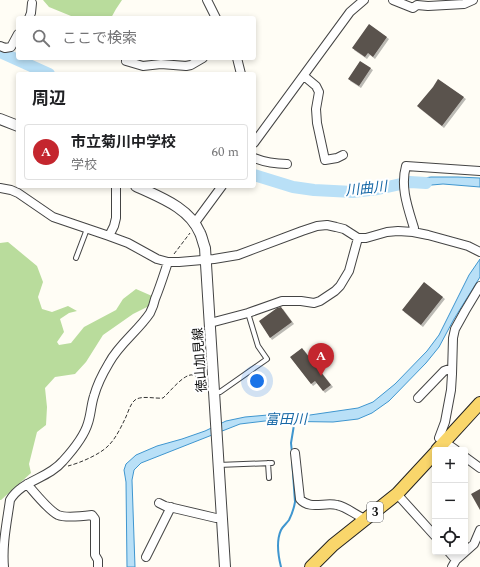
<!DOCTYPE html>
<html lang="ja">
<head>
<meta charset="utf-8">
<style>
	:root { --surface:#fff; --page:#f2f2f2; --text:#202124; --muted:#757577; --line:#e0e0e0; --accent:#c4262e }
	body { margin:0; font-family:Spectral,"Noto Sans JP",serif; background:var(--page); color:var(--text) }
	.controls { position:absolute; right:12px; bottom:12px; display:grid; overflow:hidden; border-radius:4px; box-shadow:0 2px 6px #0003 }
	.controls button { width:36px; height:36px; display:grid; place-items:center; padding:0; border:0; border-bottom:1px solid var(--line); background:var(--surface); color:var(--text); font:20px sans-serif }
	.you { position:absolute; left:257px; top:381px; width:14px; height:14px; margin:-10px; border:3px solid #fff; border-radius:50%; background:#1a73e8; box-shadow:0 0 0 6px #1a73e833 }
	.badge { display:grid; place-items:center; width:26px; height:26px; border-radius:50%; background:var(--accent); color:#fff; font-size:13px; font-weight:700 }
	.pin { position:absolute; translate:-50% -33px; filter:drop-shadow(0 1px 2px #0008) }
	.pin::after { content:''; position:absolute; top:21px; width:14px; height:12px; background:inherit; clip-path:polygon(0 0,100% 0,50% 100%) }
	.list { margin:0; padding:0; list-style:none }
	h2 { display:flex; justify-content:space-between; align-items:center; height:52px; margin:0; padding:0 16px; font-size:17px }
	h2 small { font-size:13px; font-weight:400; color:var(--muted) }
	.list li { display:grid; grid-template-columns:26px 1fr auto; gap:12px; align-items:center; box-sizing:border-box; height:56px; margin:0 8px 8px; padding:0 8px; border:1px solid var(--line); border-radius:4px }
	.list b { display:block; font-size:15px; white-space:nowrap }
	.list p { margin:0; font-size:13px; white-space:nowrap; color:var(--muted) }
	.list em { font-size:13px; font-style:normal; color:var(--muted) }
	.icon { flex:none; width:22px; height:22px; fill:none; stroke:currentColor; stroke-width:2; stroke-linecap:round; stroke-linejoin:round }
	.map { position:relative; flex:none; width:480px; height:567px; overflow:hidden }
	.search { position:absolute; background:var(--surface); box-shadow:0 2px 6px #0003; left:16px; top:16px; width:240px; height:44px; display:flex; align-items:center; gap:10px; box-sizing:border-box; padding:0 14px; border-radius:4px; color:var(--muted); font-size:15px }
	.panel { position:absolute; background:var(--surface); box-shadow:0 2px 6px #0003; left:16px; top:72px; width:240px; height:116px; border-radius:4px }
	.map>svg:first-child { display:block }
	.forest { fill:#b9dc9c }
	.water { fill:#b9e0f7; stroke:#3f96cf }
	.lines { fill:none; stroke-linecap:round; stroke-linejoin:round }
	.stream { stroke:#3f96cf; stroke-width:2 }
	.river { stroke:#b9e0f7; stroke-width:12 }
	.building { fill:#5a524d; filter:url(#shadow) }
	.service-casing { stroke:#444; stroke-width:6 }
	.minor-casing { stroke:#444; stroke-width:10 }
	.tertiary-casing { stroke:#444; stroke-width:12 }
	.primary-casing { stroke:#222; stroke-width:14 }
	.path { stroke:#333; stroke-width:1; stroke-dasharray:4 2; stroke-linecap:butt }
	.service { stroke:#fff; stroke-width:4 }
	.minor { stroke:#fff; stroke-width:8 }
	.tertiary { stroke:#fff; stroke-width:10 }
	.primary { stroke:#f9d66b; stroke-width:12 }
	.labels { text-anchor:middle; stroke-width:4; stroke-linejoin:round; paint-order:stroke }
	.shield { fill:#fff; stroke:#585858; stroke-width:1 }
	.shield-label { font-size:12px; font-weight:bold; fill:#111 }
	.street-label { font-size:13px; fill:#111; stroke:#fff }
	.water-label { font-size:14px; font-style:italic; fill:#1768a6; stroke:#fff }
</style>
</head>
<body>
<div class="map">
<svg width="480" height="567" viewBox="0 0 480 567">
	<defs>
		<filter id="shadow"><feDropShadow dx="2" dy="2" stdDeviation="0" flood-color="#0004"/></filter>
	</defs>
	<rect width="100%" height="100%" fill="#fffdf5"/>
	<!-- forest -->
	<path class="forest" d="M43 0H122L116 9 111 18H72L71 16 49 7Z
		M8 242 37 266 43 282 38 297 42 309 52 312 68 306 77 311 69 313 60 319 64 332 57 342 59 345 71 343 84 327 116 310 123 299 136 289 152 296 149 306 133 314 103 335 86 362 75 374 55 377 45 388 47 407 46 425 37 432 29 464 31 473 1 500H0V243Z"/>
	<!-- water -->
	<path class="water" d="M431 177H458L480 178V187L443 184 409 187 410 180Z
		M480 259V277L454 319 439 347 426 363 389 401 372 413 358 419 333 422 265 421 240 424 141 463 134 470 132 480 135 567H127L126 482 124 470 126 464 136 455 157 446 182 439 205 431 226 421 245 417 268 415H310L358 408 373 402 395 384 427 351 439 335 469 275Z"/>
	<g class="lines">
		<!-- stream -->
		<path class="stream" d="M292 453 291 443 295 419
			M281 567C278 555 276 541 281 530 283 526 287 523 289 520 292 514 294 508 295 502L292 459"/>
		<!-- river -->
		<path class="river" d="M0 52 49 74
			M254 175 293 187 314 190 353 192 378 189 410 182 426 183"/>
	</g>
	<!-- building -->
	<path class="building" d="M369 24 387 37 373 57 368 53 365 57 352 48Z
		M360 61 371 68 359 86 348 79Z
		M438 79 464 97 442 126 417 106 433 87Z
		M424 282 443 297 421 325 402 310Z
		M281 307 292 322 270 338 259 321 277 308Z
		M302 348 331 385 323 391 315 381 311 384 290 357Z
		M480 489V510L471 494Z"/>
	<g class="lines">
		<defs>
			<path id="service" d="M76 258 87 229
				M214 393 220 392 267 359 258 346 248 313
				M268 463 269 478
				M218 465 272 463"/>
			<path id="minor" d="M207 0 216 18
				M393 0 413 8 417 5 428 6 464 4 473 0
				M29 18 31 13 32 3
				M0 46 5 48 11 47 18 34
				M237 58 241 74
				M126 61 143 66 161 64 186 66 191 65 203 58
				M304 76 316 86 319 92 316 109 317 123 325 160 337 158 343 155
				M254 143 350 12 364 0
				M254 158C264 162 276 164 287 164
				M0 188 11 190 18 193 53 217 109 236 128 243 157 259 168 262H179L214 259 238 255 302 231 317 226 327 225 336 227 344 229 358 238H366L387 232 398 231 413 232 428 235 468 246 480 252
				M194 224 222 186
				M413 232 414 228C408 208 400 187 406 166L480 171
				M109 236 114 226 116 218V186
				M210 323 248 313 282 301H301L314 303 320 301 335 291 340 286 349 271 358 238
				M418 398 444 371 452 368
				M456 450 439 438 445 422 451 390 452 374 453 338 455 329 465 311 480 286
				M295 453 300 499C309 510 325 502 337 505 346 507 353 513 361 517L363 520
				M465 457 480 468
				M27 484C35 493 48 510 58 515 65 518 84 516 92 515L95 519V555L98 560V567
				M397 494 435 536
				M159 503 165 506 216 518H221
				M449 552 456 560
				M146 557 171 507
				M4 567C2 544 7 522 10 500 22 480 48 479 63 461 73 450 84 437 88 423 91 414 91 405 94 396 97 385 103 373 109 363 119 344 138 331 150 313 152 309 154 304 155 299 160 287 164 274 168 262
				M452 567 456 560 474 544 480 530"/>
			<path id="tertiary" d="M0 119 18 126
				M136 186C159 197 189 207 200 233 202 237 203 243 205 248L225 567"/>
			<path id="primary" d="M437 450 480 403
				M311 567 333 545 397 494 435 453"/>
		</defs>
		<!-- service casing -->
		<use href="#service" class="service-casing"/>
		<!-- minor casing -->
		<use href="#minor" class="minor-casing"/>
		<!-- tertiary casing -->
		<use href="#tertiary" class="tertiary-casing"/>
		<!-- primary casing -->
		<use href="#primary" class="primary-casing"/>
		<!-- path -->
		<path class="path" d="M174 254 190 233
			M68 466C80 463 101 454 109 445 116 438 121 427 125 419 128 413 130 404 135 400 142 395 155 399 163 398 169 393 184 373 193 375 197 376 201 380 204 382"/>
		<!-- service -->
		<use href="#service" class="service"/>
		<!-- minor -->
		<use href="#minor" class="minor"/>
		<!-- tertiary -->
		<use href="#tertiary" class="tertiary"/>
		<!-- primary -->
		<use href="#primary" class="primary"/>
	</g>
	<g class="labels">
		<!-- shield labels -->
		<rect class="shield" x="367" y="502" width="16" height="20" rx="3"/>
		<g class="shield-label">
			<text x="375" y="516">3</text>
		</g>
		<!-- street labels -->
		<g class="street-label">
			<text transform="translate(199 360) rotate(-94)" y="5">徳山加見線</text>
		</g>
		<!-- water labels -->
		<g class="water-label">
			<text transform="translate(366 188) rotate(-6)" y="5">川曲川</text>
			<text transform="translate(286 419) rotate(-1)" y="5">富田川</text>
		</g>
	</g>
</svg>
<div class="controls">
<button>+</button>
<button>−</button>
<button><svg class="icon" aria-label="locate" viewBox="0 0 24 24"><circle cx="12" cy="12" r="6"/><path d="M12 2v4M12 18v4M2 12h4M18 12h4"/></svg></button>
</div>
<div class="you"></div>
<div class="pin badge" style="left:321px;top:376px">A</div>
<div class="search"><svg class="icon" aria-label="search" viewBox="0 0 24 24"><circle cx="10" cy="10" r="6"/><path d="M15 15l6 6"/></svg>ここで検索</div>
<section class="panel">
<h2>周辺<small></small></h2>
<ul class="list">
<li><span class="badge">A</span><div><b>市立菊川中学校</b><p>学校</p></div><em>60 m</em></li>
</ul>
</section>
</div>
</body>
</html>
